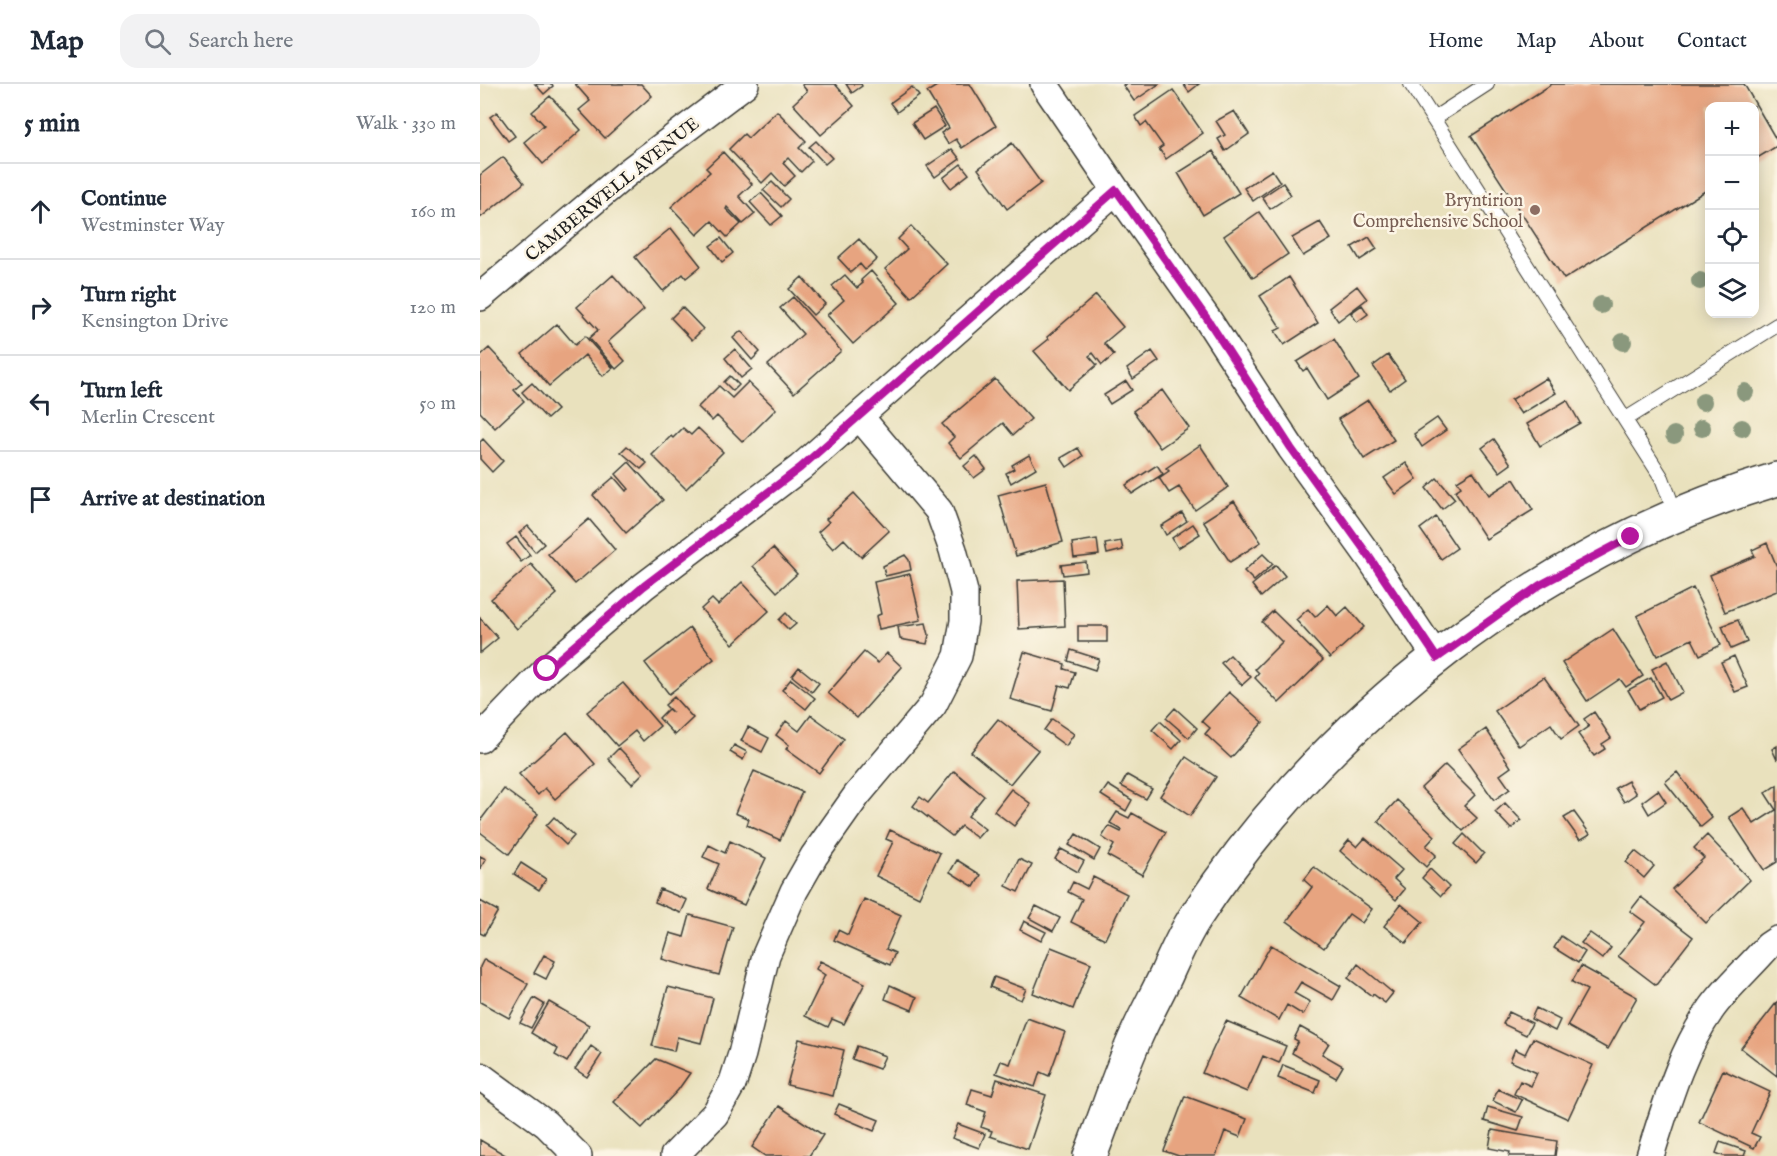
<!DOCTYPE html>
<html lang="en">
<head>
<meta charset="utf-8">
<style>
	:root { --surface:#fff; --page:#f2f2f3; --text:#1f2937; --muted:#747a83; --line:#e0e1e3 }
	body { margin:0; font-family:"IM FELL English",serif; background:var(--page); color:var(--text) }
	.controls { position:absolute; right:18px; top:18px; display:grid; overflow:hidden; border-radius:12px; box-shadow:0 3px 15px #0003 }
	.controls button { width:54px; height:54px; display:grid; place-items:center; padding:0; border:0; border-bottom:2px solid var(--line); background:var(--surface); color:var(--text); font:30px sans-serif }
	.stop { position:absolute; width:18px; height:18px; margin:-14px; border:4px solid #b5179e; border-radius:50%; background:#fff }
	.stop.end { background:#b5179e; border-color:#fff; box-shadow:0 2px 6px #0008 }
	.list { margin:0; padding:0; list-style:none }
	h2 { display:flex; justify-content:space-between; align-items:center; height:78px; margin:0; padding:0 24px; font-size:26px }
	h2 small { font-size:20px; font-weight:400; color:var(--muted) }
	.list li { display:grid; grid-template-columns:39px 1fr auto; gap:18px; align-items:center; box-sizing:border-box; height:96px; padding:0 24px; border-top:2px solid var(--line) }
	.list b { display:block; font-size:22px; white-space:nowrap }
	.list p { margin:0; font-size:20px; white-space:nowrap; color:var(--muted) }
	.list em { font-size:20px; font-style:normal; color:var(--muted) }
	.icon { flex:none; width:33px; height:33px; fill:none; stroke:currentColor; stroke-width:2; stroke-linecap:round; stroke-linejoin:round }
	.map { position:relative; flex:none; width:1297px; height:1072px; overflow:hidden }
	header { display:flex; align-items:center; gap:36px; box-sizing:border-box; height:84px; padding:0 30px; background:var(--surface); border-bottom:2px solid var(--line) }
	header strong { font-size:28px }
	nav { display:flex; gap:33px; margin-inline-start:auto; font-size:21px }
	.search { width:420px; height:54px; background:var(--page); display:flex; align-items:center; gap:15px; box-sizing:border-box; padding:0 21px; border-radius:18px; color:var(--muted); font-size:22px }
	main { display:flex }
	aside { flex:1; background:var(--surface) }
	.map>svg:first-child { display:block }
	.building { fill:#e7a480 }
	.lines { fill:none; stroke-linecap:round; stroke-linejoin:round }
	.lane-casing { stroke:#3b3a34; stroke-width:16 }
	.street-casing { stroke:#3b3a34; stroke-width:30 }
	.secondary-casing { stroke:#3b3a34; stroke-width:36 }
	.lane { stroke:#fff; stroke-width:14 }
	.street { stroke:#fff; stroke-width:27 }
	.secondary { stroke:#fff; stroke-width:33 }
	.tree { fill:#8a987d }
	.route { stroke:#b5179e; stroke-width:8 }
	.education-dot { fill:#8d6e63; stroke:#fcf5e5; stroke-width:2 }
	.labels { text-anchor:middle; stroke-width:5; stroke-linejoin:round; paint-order:stroke }
	.street-label { font-size:18px; fill:#1c1c1c; stroke:#fcf5e5 }
	.education-label { font-size:18px; fill:#785e54; stroke:#fcf5e5; text-anchor:end }
</style>
</head>
<body>
<header>
<strong>Map</strong>
<div class="search"><svg class="icon" aria-label="search" viewBox="0 0 24 24"><circle cx="10" cy="10" r="6"/><path d="M15 15l6 6"/></svg>Search here</div>
<nav><a>Home</a><a>Map</a><a>About</a><a>Contact</a></nav>
</header>
<main>
<aside>
<h2>5 min<small>Walk · 330 m</small></h2>
<ul class="list">
<li><svg class="icon" aria-label="ahead" viewBox="0 0 24 24"><path d="M12 20V5M6 11l6-6 6 6"/></svg><div><b>Continue</b><p>Westminster Way</p></div><em>160 m</em></li>
<li><svg class="icon" aria-label="right" viewBox="0 0 24 24"><path d="M7 20v-9h11M14 6l5 5-5 5"/></svg><div><b>Turn right</b><p>Kensington Drive</p></div><em>120 m</em></li>
<li><svg class="icon" aria-label="left" viewBox="0 0 24 24"><path d="M17 20v-9H6M10 6l-5 5 5 5"/></svg><div><b>Turn left</b><p>Merlin Crescent</p></div><em>50 m</em></li>
<li><svg class="icon" aria-label="arrive" viewBox="0 0 24 24"><path d="M6 21V4h12l-3 4 3 4H6"/></svg><div><b>Arrive at destination</b></div></li>
</ul>
</aside>
<div class="map">
<svg width="1297" height="1072" viewBox="0 0 1297 1072">
	<rect width="100%" height="100%" fill="#fcf5e5"/>
	<filter id="ink" filterUnits="userSpaceOnUse"><feTurbulence type="fractalNoise" baseFrequency=".0167" numOctaves="2"/><feDisplacementMap in="SourceGraphic" scale="12" xChannelSelector="R" yChannelSelector="G"/><feConvolveMatrix kernelMatrix="1 2 1 2 8 2 1 2 1" color-interpolation-filters="sRGB"/></filter>
	<filter id="wash" filterUnits="userSpaceOnUse"><feTurbulence type="fractalNoise" baseFrequency=".008" numOctaves="4" result="noise"/><feDisplacementMap in="SourceGraphic" scale="24" xChannelSelector="R" yChannelSelector="G"/><feGaussianBlur stdDeviation="1.35" result="paint"/><feColorMatrix in="noise" values="0 0 0 0 0 0 0 0 0 0 0 0 0 0 0 0 0 1.4 0 .05"/><feComposite in="paint" operator="in"/></filter>
	<g filter="url(#wash)">
		<rect width="100%" height="100%" fill="#e9e1bd"/>
		<g id="blocks">
			<!-- building -->
			<path class="building" d="M55 0H72L73 2 64 10Z
				M95 0H161L172 12 125 54 99 26 110 17Z
				M323 0H355L374 22 341 51 313 20 327 7 322 1Z
				M366 0H381L382 2 372 9Z
				M460 0H490L516 42 482 64 476 55 468 60 461 49 469 44 447 8Z
				M644 0H679L654 17 643 1Z
				M703 0H719L709 8Z
				M1072 0H1264L1297 57V62L1274 76V22H1230V104L1084 195 991 52Z
				M432 3 439 12 417 28 410 19Z
				M693 6 723 49 686 75 679 65 683 62 666 38 661 42 655 32Z
				M70 12 101 46 63 80 44 58 64 41 52 28Z
				M454 25 465 42 443 56 432 39Z
				M297 27 326 57 319 64 332 77 321 88 308 74 303 79 315 92 304 102 292 89 282 99 249 65 264 50 268 54Z
				M754 27 769 50 745 67 738 55 745 51 736 37Z
				M17 28 35 52 28 57 10 33Z
				M336 57 352 74 345 80 329 63Z
				M532 59 561 99 527 125 498 85Z
				M472 65 480 75 455 93 447 82Z
				M733 67 759 109 723 131 698 89Z
				M243 68 272 100 259 112 275 130 263 140 247 123 246 125 261 140 247 153 232 137 217 151 191 123 230 88 226 84Z
				M23 73 44 99 0 134V91Z
				M481 80 489 90 471 104 463 94Z
				M792 86 800 98 773 117 764 104Z
				M292 98 309 115 301 123 283 106Z
				M803 99 811 111 790 125 782 113Z
				M281 109 302 132 291 141 270 118Z
				M779 128 808 170 773 194 744 152Z
				M840 138 851 155 823 172 812 154Z
				M431 142 467 180 431 213 405 185 427 165 418 155Z
				M191 144 221 182 206 194 203 190 183 207 155 173Z
				M889 153 897 165 880 176 872 163Z
				M241 154 253 169 242 178 230 162Z
				M379 155 397 175 385 186 380 180 371 188 358 174Z
				M391 187 419 219 373 260 347 231 364 216 352 202 365 191 377 204 383 199 381 196Z
				M133 191 164 226 128 258 145 277 136 285 109 254 118 246 97 223Z
				M322 193 345 220 333 231 309 205Z
				M809 193 838 239 804 261 795 247 801 244 780 212Z
				M877 202 887 215 858 237 849 224Z
				M616 211 643 243 624 259 634 271 622 281 613 269 609 272 617 281 588 306 554 267 569 255 567 253Z
				M313 213 361 267 314 309 288 281 323 250 300 224Z
				M882 221 888 230 877 238 871 229Z
				M202 223 223 245 212 256 191 234Z
				M77 240 95 261 105 252 133 284 123 292 105 271 69 302 42 270Z
				M261 247 280 268 272 276 253 254Z
				M854 255 879 295 847 316 827 284 823 287 817 278Z
				M9 264 42 299 34 306 44 317 15 344 0 328V272Z
				M255 265 272 285 261 294 245 274Z
				M672 267 679 277 653 295 647 285Z
				M908 271 925 295 910 306 893 282Z
				M250 292 259 301 253 307 244 298Z
				M1066 294 1076 309 1041 330 1031 316Z
				M515 295 551 335 533 351 523 339 481 374 468 359 474 353 462 340Z
				M646 297 652 306 630 320 624 311Z
				M268 298 296 325 263 358 237 332 232 337 218 323 239 302 252 314Z
				M52 299 77 326 67 335 42 308Z
				M682 306 709 344 680 364 653 327Z
				M888 316 914 356 884 375 858 335Z
				M1087 316 1100 339 1060 362 1047 340Z
				M957 334 966 346 942 363 934 350Z
				M203 344 211 351 218 344 243 368 206 405 172 371 191 352 193 354Z
				M3 355 23 377 12 388 0 375V358Z
				M1014 355 1031 380 1020 388 1002 364Z
				M720 361 748 403 715 426 699 403 689 409 679 394 689 387 686 384Z
				M147 362 167 379 161 385 141 368Z
				M598 364 603 372 587 383 581 374Z
				M549 371 556 384 531 399 526 389 534 385 532 381Z
				M496 372 506 385 494 394 484 382Z
				M149 378 183 416 146 449 113 411 134 393 146 407 149 405 136 390Z
				M926 379 937 395 916 410 904 394Z
				M677 381 683 390 652 410 646 401Z
				M993 387 1009 411 1034 395 1053 426 1006 455 975 407 981 403 977 397Z
				M957 394 975 415 962 425 946 404Z
				M566 398 583 458 536 472 518 411Z
				M374 409 409 447 381 473 364 455 353 465 338 448 349 438 346 435Z
				M754 417 781 458 750 478 723 437Z
				M702 429 707 437 686 451 681 442Z
				M956 433 977 464 961 475 940 445Z
				M109 435 135 466 95 500 68 470Z
				M713 440 720 450 698 464 692 454Z
				M48 442 64 460 55 468 39 449Z
				M36 453 50 471 41 478 27 460Z
				M617 455 619 471 594 474 592 459Z
				M641 457 643 466 627 470 625 460Z
				M1287 459 1297 483V507L1245 528 1230 491 1275 472 1272 466Z
				M293 464 317 490 297 508 273 482Z
				M783 470 793 480 774 497 764 487Z
				M425 471 429 476 431 486 405 492 403 482Z
				M606 478 607 488 583 491 581 481Z
				M51 480 77 510 37 545 11 515Z
				M796 481 805 492 781 513 772 501Z
				M430 490 441 536 399 545 396 532 401 530 394 498Z
				M583 495 585 542 539 545 537 497Z
				M262 498 289 527 253 560 221 525 232 515 238 521Z
				M1213 504 1241 561 1220 571 1212 555 1177 572 1157 532Z
				M848 521 857 532 867 523 884 543 850 574 816 536 828 525 835 533Z
				M793 527 843 576 799 619 775 594 779 589 775 585 802 558 782 538Z
				M306 529 316 540 309 546 299 536Z
				M0 534 18 554 0 569Z
				M1258 536 1267 558 1251 565 1242 542Z
				M446 539 449 551 447 560 420 555 418 543Z
				M598 542H627V558H598Z
				M210 544 234 575 189 610 165 579Z
				M1133 545 1163 592 1146 603 1140 595 1107 617 1082 579Z
				M591 566 619 575 615 586 588 577Z
				M384 568 398 579 407 569 422 583 377 634 348 609Z
				M544 568 585 580 584 585 595 588 590 604 579 601 572 627 530 615Z
				M750 571 771 593 762 601 741 579Z
				M1254 572 1268 603 1255 608 1241 578Z
				M1187 577 1203 608 1188 616 1172 585Z
				M319 583 339 599 332 608 312 592Z
				M1064 593 1099 642 1081 655 1071 640 1039 662 1015 627Z
				M1171 594 1182 613 1159 625 1148 606Z
				M311 595 335 614 326 625 302 606Z
				M143 599 180 642 163 657 155 647 137 662 107 628Z
				M749 608 783 638 751 674 725 650 730 644 722 637Z
				M194 613 213 634 195 651 179 634 188 625 193 629 185 621Z
				M695 624 717 644 709 654 686 634Z
				M1114 628 1131 654 1122 660 1125 665 1114 672 1098 650 1109 642 1104 635Z
				M331 631 364 655 339 689 306 665 309 661 296 651 306 637 319 647Z
				M518 635 558 666 530 700 491 668Z
				M572 635 594 650 586 662 564 646Z
				M680 637 701 656 693 665 672 646Z
				M268 643 289 654 282 668 261 657Z
				M1006 645 1031 683 1020 691 1030 705 1014 716 978 665Z
				M87 648 115 680 75 715 65 704 58 711 39 690Z
				M254 661 267 668 263 676 250 668Z
				M1297 662V676L1292 665Z
				M139 664 163 689 152 700 128 675Z
				M706 673 736 693 710 732 680 712Z
				M965 681 995 711 984 722 997 734 983 747 941 704Z
				M274 687 322 708 300 756 267 741 269 735 255 729Z
				M474 687 504 712 488 732 505 745 497 754 481 742 472 752 433 722 440 713 448 719Z
				M1197 688 1232 734 1221 743 1185 698Z
				M647 691 672 705 666 715 641 702Z
				M1148 697 1156 710 1144 718 1135 704Z
				M628 701 652 716 646 727 621 711Z
				M1297 701V778L1284 786 1249 733 1263 724 1274 740 1296 726 1285 709Z
				M24 705 58 730 29 770 0 748V737Z
				M531 705 551 720 534 742 514 727Z
				M1178 706 1186 718 1169 730 1162 718Z
				M917 716 955 752 946 762 956 771 946 783 898 737Z
				M1025 719 1041 736 1031 745 1015 728Z
				M637 728 649 734 652 729 686 748 662 791 628 772 634 761 622 753 629 742 641 748 642 746 630 739Z
				M1094 728 1110 750 1100 756 1084 734Z
				M74 733 94 752 86 761 66 742Z
				M410 746 460 769 439 813 396 792 413 758 406 755Z
				M596 750 620 765 614 776 589 761Z
				M984 750 1004 770 996 779 975 760Z
				M1227 751 1270 796 1226 839 1192 805 1224 774 1214 764Z
				M885 754 922 786 914 795 925 805 916 816 860 767 869 756 877 763Z
				M250 757 286 774 264 821 228 805 239 780 223 773 229 761 245 769Z
				M581 765 604 777 598 788 575 775Z
				M1155 767 1174 782 1164 794 1146 778Z
				M0 772 6 775 0 785Z
				M539 775 552 781 538 808 526 802Z
				M477 776 501 791 494 803 470 788Z
				M41 779 66 795 59 806 34 790Z
				M834 783 892 825 882 839 869 830 844 864 807 837 832 803 824 796Z
				M950 785 969 803 961 812 942 794Z
				M613 793 647 810 625 855 591 838 602 815 588 808 593 798 607 805Z
				M180 805 207 816 201 829 175 818Z
				M1161 813 1213 853 1176 901 1138 872 1165 838 1150 827Z
				M384 815 421 831 406 865 415 869 410 881 354 856 358 846 368 851Z
				M0 817 18 827 4 851 0 849Z
				M921 820 943 838 926 859 904 842Z
				M556 822 580 834 573 847 549 834Z
				M210 831 253 843 239 891 182 875 190 849 204 853Z
				M544 837 566 848 561 857 540 846Z
				M1110 849 1131 864 1122 875 1101 859Z
				M1081 852 1105 868 1098 879 1074 864Z
				M791 861 861 902 853 916 821 898 814 909 830 918 823 931 807 921 799 936 761 914Z
				M571 863 611 879 593 925 553 909Z
				M64 871 75 877 66 895 54 889Z
				M4 875 48 900 29 934 0 918V883Z
				M340 877 385 899 364 940 352 935 348 943 325 932 345 891 336 885Z
				M878 880 913 909 905 919 893 910 892 912 868 894Z
				M1101 882 1157 913 1128 965 1087 942 1107 906 1092 898Z
				M514 893 546 905 541 916 510 903Z
				M410 901 437 913 432 926 405 915Z
				M188 903 233 914 221 959 197 953 194 967 172 962Z
				M54 914 64 920 51 944 40 939Z
				M69 918 109 941 87 978 75 971 78 965 51 949Z
				M1297 918V992L1261 964Z
				M1056 924 1080 936 1075 947 1051 935Z
				M1029 928 1052 939 1046 951 1023 940Z
				M547 934 585 948 569 992 560 988 555 1003 516 989 521 977 530 980Z
				M746 937 806 962 799 979 783 972 767 1008 722 989Z
				M820 943 849 959 842 970 863 982 856 994 812 969 818 957 814 955Z
				M1053 954 1113 981 1088 1035 1034 1010 1040 997 1051 1002 1057 989 1030 977 1035 965 1045 970Z
				M319 955 364 966 353 1012 307 1001Z
				M111 962 122 970 107 993 95 985Z
				M377 962 405 972 399 985 372 975Z
				M176 975 210 989 198 1006 162 1044 134 1018Z
				M803 981 840 996 835 1009 798 994Z
				M1243 986 1290 1008 1271 1049 1280 1053 1274 1064 1219 1038Z
				M517 995 566 1011 548 1065 510 1052 512 1047 501 1043 506 1028 487 1021 492 1005 512 1011Z
				M1018 1005 1042 1016 1036 1028 1013 1017Z
				M705 1012 767 1035 760 1053 745 1047 736 1072H699L684 1067Z
				M359 1020 399 1036 394 1047 354 1030Z
				M299 1022 343 1051 329 1072H285L272 1063Z
				M1008 1023 1043 1033 1038 1047 1004 1037Z
				M478 1040 505 1050 499 1064 472 1054Z
				M1012 1046 1077 1057 1075 1072H1029L1030 1068 1009 1064Z
				M0 1056 27 1072H0Z
				M1240 1058 1266 1067 1264 1072H1243L1236 1069Z"/>
		</g>
	</g>
	<g filter="url(#ink)">
		<use href="#blocks" fill-opacity="0" stroke="#3b3a34" stroke-width="1.5"/>
		<g class="lines">
			<defs>
				<path id="lane" d="M931 0 1182 394 1196 431
					M953 35 1007 0
					M1146 335 1297 241"/>
				<path id="street" d="M564 0 636 106 728 236 811 364 888 471 957 574
					M0 213 147 89 265 0
					M0 655 67 585 164 502 320 384 636 106
					M0 992 66 1040 98 1072
					M194 1072 235 1030 253 998 262 970 286 871 314 807 334 772 377 711 453 621 478 572 484 537V508L473 466 459 427 379 332
					M1170 1072C1186 1022 1201 967 1232 924 1247 903 1271 882 1288 862L1297 856"/>
				<path id="secondary" d="M610 1072C626 1032 639 989 657 950 666 930 677 910 686 891 695 871 704 850 716 832 849 630 1064 464 1297 395"/>
			</defs>
			<!-- lane casing -->
			<use href="#lane" class="lane-casing"/>
			<!-- street casing -->
			<use href="#street" class="street-casing"/>
			<!-- secondary casing -->
			<use href="#secondary" class="secondary-casing"/>
			<!-- lane -->
			<use href="#lane" class="lane"/>
			<!-- street -->
			<use href="#street" class="street"/>
			<!-- secondary -->
			<use href="#secondary" class="secondary"/>
		</g>
		<!-- trees -->
		<g class="tree">
			<circle cx="1220" cy="197" r="9"/>
			<circle cx="1121" cy="221" r="9"/>
			<circle cx="1143" cy="258" r="9"/>
			<circle cx="1265" cy="308" r="9"/>
			<circle cx="1223" cy="318" r="9"/>
			<circle cx="1222" cy="344" r="9"/>
			<circle cx="1262" cy="344" r="9"/>
			<circle cx="1194" cy="351" r="9"/>
		</g>
	</g>
	<g class="lines" filter="url(#ink)">
		<!-- route -->
		<path class="route" d="M67 585 164 502 320 384 636 106 728 236 811 364 888 471 957 574 1060 501 1151 453"/>
	</g>
	<!-- markers -->
	<circle class="education-dot" cx="1055" cy="126" r="6"/>
	<g class="labels">
		<!-- street labels -->
		<g class="street-label">
			<text transform="translate(132 105) rotate(-39)" y="6">CAMBERWELL AVENUE</text>
		</g>
		<!-- education labels -->
		<g class="education-label">
			<text x="1043" y="122">Bryntirion<tspan x="1043" dy="21">Comprehensive School</tspan></text>
		</g>
	</g>
</svg>
<div class="controls">
<button>+</button>
<button>−</button>
<button><svg class="icon" aria-label="locate" viewBox="0 0 24 24"><circle cx="12" cy="12" r="6"/><path d="M12 2v4M12 18v4M2 12h4M18 12h4"/></svg></button>
<button><svg class="icon" aria-label="layers" viewBox="0 0 24 24"><path d="M12 4l9 5-9 5-9-5zM3 14l9 5 9-5"/></svg></button>
</div>
<div class="stop" style="left:67px;top:585px"></div>
<div class="stop end" style="left:1151px;top:453px"></div>
</div>
</main>
</body>
</html>
